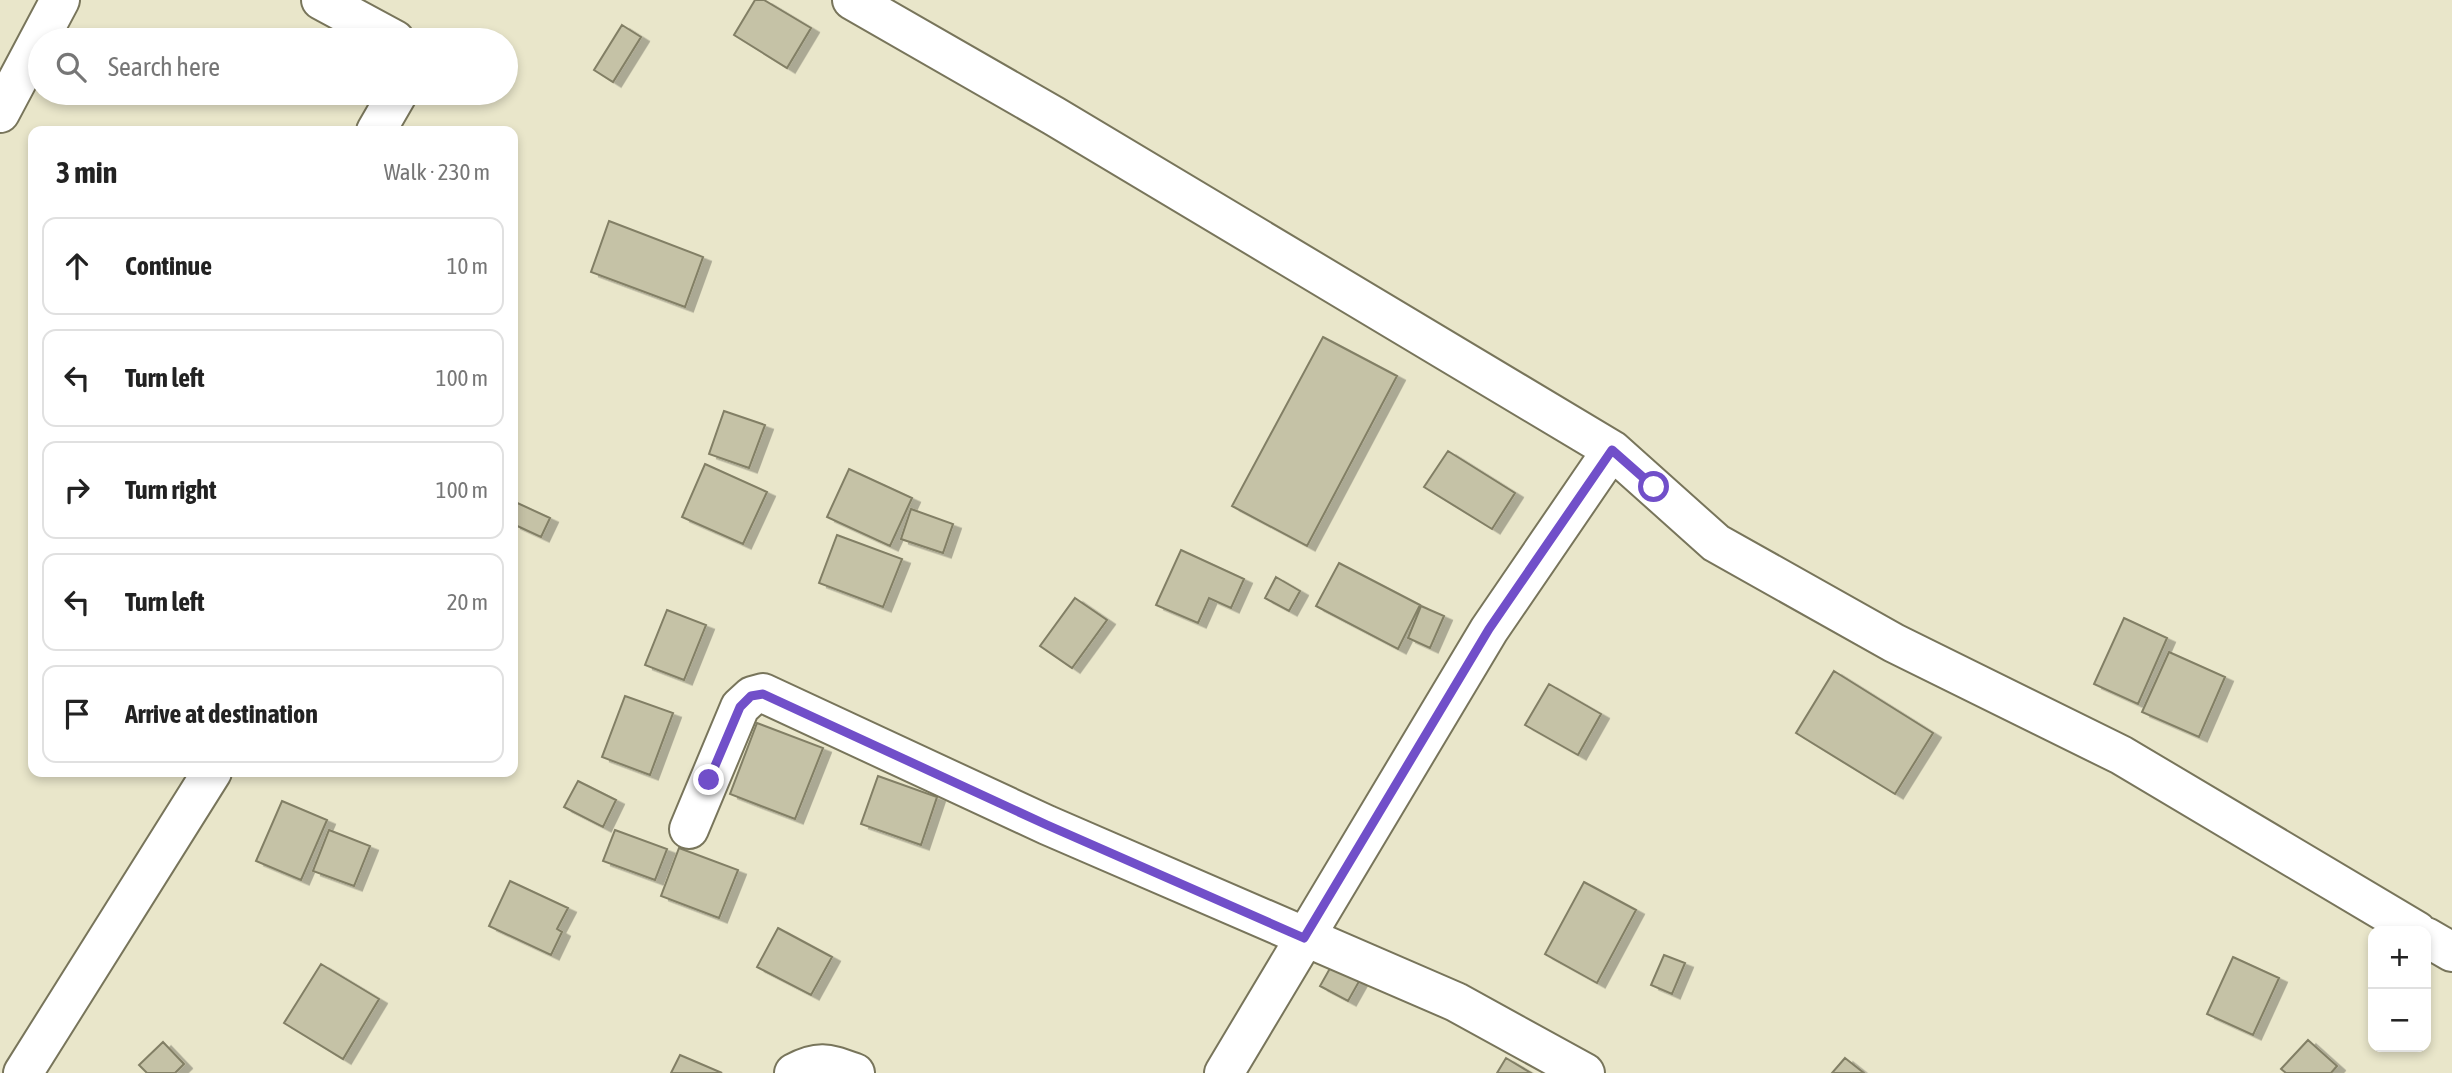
<!DOCTYPE html>
<html lang="en">
<head>
<meta charset="utf-8">
<style>
	:root { --surface:#fff; --page:#f6f6f6; --text:#222; --muted:#767676; --line:#e0e0e0 }
	body { margin:0; font-family:"Asap Condensed",sans-serif; background:var(--page); color:var(--text) }
	.controls { position:absolute; right:21px; bottom:21px; display:grid; overflow:hidden; border-radius:14px; box-shadow:0 4px 10px #0003 }
	.controls button { width:63px; height:63px; display:grid; place-items:center; padding:0; border:0; border-bottom:2px solid var(--line); background:var(--surface); color:var(--text); font:35px sans-serif }
	.stop { position:absolute; width:21px; height:21px; margin:-16px; border:5px solid #714fc9; border-radius:50%; background:#fff }
	.stop.end { background:#714fc9; border-color:#fff; box-shadow:0 2px 7px #0008 }
	.list { margin:0; padding:0; list-style:none }
	h2 { display:flex; justify-content:space-between; align-items:center; height:91px; margin:0; padding:0 28px; font-size:30px }
	h2 small { font-size:23px; font-weight:400; color:var(--muted) }
	.list li { display:grid; grid-template-columns:46px 1fr auto; gap:21px; align-items:center; box-sizing:border-box; height:98px; margin:0 14px 14px; padding:0 14px; border:2px solid var(--line); border-radius:14px }
	.list b { display:block; font-size:26px; white-space:nowrap }
	.list em { font-size:23px; font-style:normal; color:var(--muted) }
	.icon { flex:none; width:38px; height:38px; fill:none; stroke:currentColor; stroke-width:2; stroke-linecap:round; stroke-linejoin:round }
	.map { position:relative; flex:none; width:2452px; height:1073px; overflow:hidden }
	.search { position:absolute; background:var(--surface); box-shadow:0 4px 10px #0003; left:28px; top:28px; width:490px; height:77px; display:flex; align-items:center; gap:18px; box-sizing:border-box; padding:0 24px; border-radius:38px; color:var(--muted); font-size:26px }
	.panel { position:absolute; background:var(--surface); box-shadow:0 4px 10px #0003; left:28px; top:126px; width:490px; height:651px; border-radius:14px }
	.map>svg:first-child { display:block }
	.building { fill:#c5c2a6; stroke:#827f65; stroke-width:2; filter:url(#shadow) }
	.lines { fill:none; stroke-linecap:round; stroke-linejoin:round }
	.street-casing { stroke:#78755b; stroke-width:42 }
	.street { stroke:#fff; stroke-width:38 }
	.route { stroke:#714fc9; stroke-width:9 }
</style>
</head>
<body>
<div class="map">
<svg width="2452" height="1073" viewBox="0 0 2452 1073">
	<defs>
		<filter id="shadow"><feDropShadow dx="8" dy="4.5" stdDeviation="0" flood-color="#0004"/></filter>
	</defs>
	<rect width="100%" height="100%" fill="#e9e6ca"/>
	<!-- building -->
	<path class="building" d="M755 0H764L811 28 787 68 734 35Z
		M622 25 641 37 613 82 594 70Z
		M609 221 703 257 685 307 591 272Z
		M1323 337 1397 376 1307 546 1232 506Z
		M724 411 765 425 749 468 709 454Z
		M1448 451 1515 493 1492 529 1424 487Z
		M705 464 767 492 743 544 682 517Z
		M849 469 912 498 890 546 827 517Z
		M513 501 550 518 541 537 513 524Z
		M911 509 953 524 943 553 901 539Z
		M837 535 902 559 883 607 819 583Z
		M1181 550 1244 579 1231 608 1209 598 1198 623 1156 605Z
		M1339 563 1420 605 1398 649 1316 606Z
		M1276 577 1300 591 1289 611 1265 598Z
		M1075 598 1107 620 1072 668 1040 646Z
		M1421 606 1444 616 1430 648 1408 638Z
		M667 610 706 625 684 680 645 665Z
		M2124 618 2167 638 2138 704 2094 684Z
		M2169 652 2225 677 2199 737 2142 712Z
		M1834 671 1933 733 1895 794 1796 733Z
		M1549 684 1601 714 1578 755 1525 725Z
		M625 696 673 713 650 775 602 757Z
		M757 723 823 748 795 819 730 794Z
		M878 776 937 797 921 845 861 824Z
		M578 781 616 800 603 827 564 807Z
		M282 801 327 820 301 880 256 861Z
		M329 830 370 846 354 886 313 871Z
		M615 830 667 849 655 880 603 861Z
		M679 848 738 870 719 918 661 896Z
		M510 881 568 908 557 929 562 932 551 955 489 926Z
		M1584 882 1636 910 1597 983 1545 954Z
		M778 928 832 957 811 995 757 967Z
		M1342 947 1370 962 1348 1001 1320 986Z
		M1664 955 1685 963 1672 994 1651 985Z
		M2233 957 2279 978 2253 1035 2207 1014Z
		M321 964 379 999 343 1059 284 1023Z
		M2308 1040 2337 1066 2331 1073H2286L2281 1069Z
		M163 1042 184 1064 175 1073H147L139 1065Z
		M680 1055 722 1073H671Z
		M1506 1058 1531 1073H1497Z
		M1845 1058 1864 1073H1832Z"/>
	<g class="lines">
		<defs>
			<path id="street" d="M321 0 395 40
				M852 0 1054 116 1612 450 1716 543 1894 643 2121 755 2417 931
				M0 113 60 0
				M376 131 398 93
				M689 829 740 707 752 696 763 693 1047 825 1456 1002 1585 1073
				M2426 937 2452 952
				M23 1073 212 772
				M794 1073C820 1059 829 1064 855 1073
				M1224 1073 1489 630 1612 450"/>
		</defs>
		<!-- street casing -->
		<use href="#street" class="street-casing"/>
		<!-- street -->
		<use href="#street" class="street"/>
	</g>
	<g class="lines">
		<!-- route -->
		<path class="route" d="M709 780 740 707 751 696 763 694 1047 825 1304 938 1489 629 1612 450 1654 487"/>
	</g>
</svg>
<div class="controls">
<button>+</button>
<button>−</button>
</div>
<div class="stop" style="left:1654px;top:487px"></div>
<div class="stop end" style="left:709px;top:780px"></div>
<div class="search"><svg class="icon" aria-label="search" viewBox="0 0 24 24"><circle cx="10" cy="10" r="6"/><path d="M15 15l6 6"/></svg>Search here</div>
<section class="panel">
<h2>3 min<small>Walk · 230 m</small></h2>
<ul class="list">
<li><svg class="icon" aria-label="ahead" viewBox="0 0 24 24"><path d="M12 20V5M6 11l6-6 6 6"/></svg><div><b>Continue</b></div><em>10 m</em></li>
<li><svg class="icon" aria-label="left" viewBox="0 0 24 24"><path d="M17 20v-9H6M10 6l-5 5 5 5"/></svg><div><b>Turn left</b></div><em>100 m</em></li>
<li><svg class="icon" aria-label="right" viewBox="0 0 24 24"><path d="M7 20v-9h11M14 6l5 5-5 5"/></svg><div><b>Turn right</b></div><em>100 m</em></li>
<li><svg class="icon" aria-label="left" viewBox="0 0 24 24"><path d="M17 20v-9H6M10 6l-5 5 5 5"/></svg><div><b>Turn left</b></div><em>20 m</em></li>
<li><svg class="icon" aria-label="arrive" viewBox="0 0 24 24"><path d="M6 21V4h12l-3 4 3 4H6"/></svg><div><b>Arrive at destination</b></div></li>
</ul>
</section>
</div>
</body>
</html>
